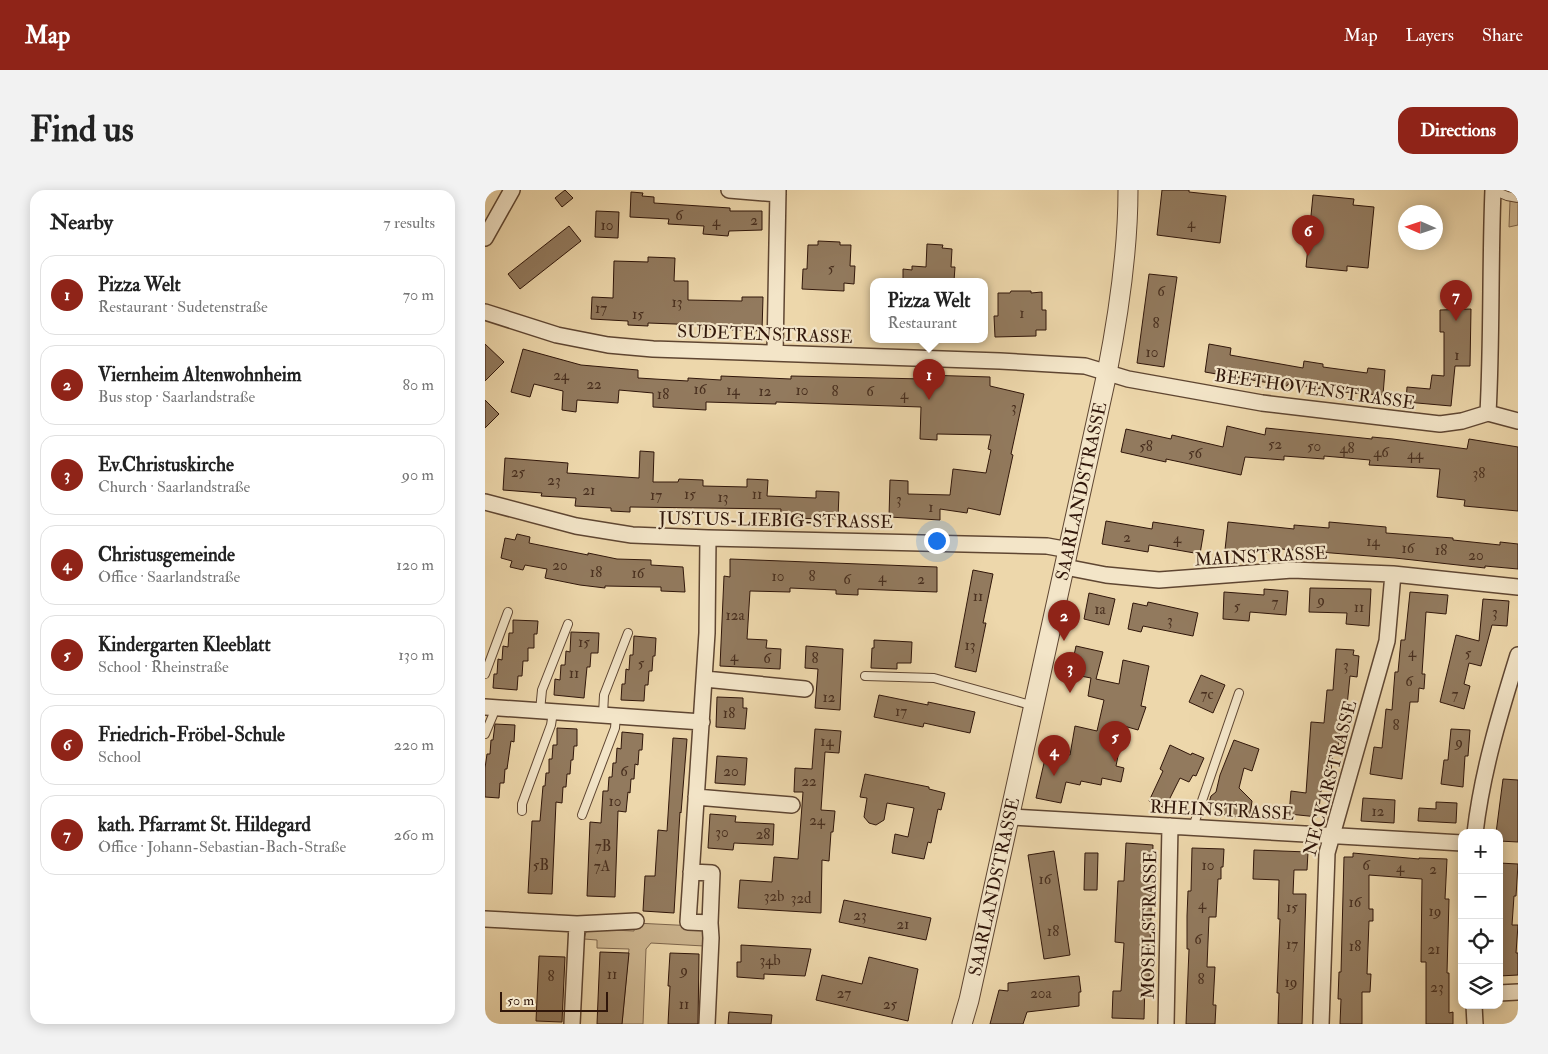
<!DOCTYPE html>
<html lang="en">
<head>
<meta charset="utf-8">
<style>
	:root { --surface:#fff; --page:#f2f2f2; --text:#222; --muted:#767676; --line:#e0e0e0; --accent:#8f2418 }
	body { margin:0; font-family:"IM FELL Double Pica",serif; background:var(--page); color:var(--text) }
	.controls { position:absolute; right:15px; bottom:15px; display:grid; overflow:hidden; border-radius:10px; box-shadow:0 2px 12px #0003 }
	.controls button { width:45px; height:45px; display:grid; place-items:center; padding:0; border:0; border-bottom:1px solid var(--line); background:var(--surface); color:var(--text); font:25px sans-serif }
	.compass { position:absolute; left:913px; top:15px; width:45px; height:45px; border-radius:50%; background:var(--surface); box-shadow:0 2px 12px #0003; rotate:273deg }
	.scale { position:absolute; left:15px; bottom:12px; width:108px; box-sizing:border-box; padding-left:5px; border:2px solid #30160a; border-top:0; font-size:14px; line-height:18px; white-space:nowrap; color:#30160a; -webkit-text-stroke:4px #f3e5c8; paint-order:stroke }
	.you { position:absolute; left:451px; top:350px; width:18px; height:18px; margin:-12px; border:4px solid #fff; border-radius:50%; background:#1a73e8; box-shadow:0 0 0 8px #1a73e833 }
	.badge { display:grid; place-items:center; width:32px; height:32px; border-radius:50%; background:var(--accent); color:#fff; font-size:16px; font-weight:700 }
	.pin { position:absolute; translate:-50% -41px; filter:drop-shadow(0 1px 2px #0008) }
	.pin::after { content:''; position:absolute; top:26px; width:18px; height:15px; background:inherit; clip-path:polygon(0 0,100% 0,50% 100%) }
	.popup { position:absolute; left:385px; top:88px; width:118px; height:65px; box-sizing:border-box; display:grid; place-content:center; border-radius:10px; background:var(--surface); filter:drop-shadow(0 1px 4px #0005); font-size:16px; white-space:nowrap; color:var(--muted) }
	.popup b { font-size:19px; color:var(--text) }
	.popup::after { content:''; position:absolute; left:50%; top:100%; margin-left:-10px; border:10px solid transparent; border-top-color:var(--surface) }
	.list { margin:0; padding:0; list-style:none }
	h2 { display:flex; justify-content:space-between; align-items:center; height:65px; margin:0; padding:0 20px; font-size:21px }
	h2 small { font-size:16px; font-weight:400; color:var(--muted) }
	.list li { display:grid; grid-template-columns:32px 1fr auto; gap:15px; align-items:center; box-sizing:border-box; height:80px; margin:0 10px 10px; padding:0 10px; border:1px solid var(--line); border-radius:15px }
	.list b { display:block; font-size:19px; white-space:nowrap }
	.list p { margin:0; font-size:16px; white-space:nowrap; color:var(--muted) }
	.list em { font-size:16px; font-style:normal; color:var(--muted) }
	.icon { flex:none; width:28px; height:28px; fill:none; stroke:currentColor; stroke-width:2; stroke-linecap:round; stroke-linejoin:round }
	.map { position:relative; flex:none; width:1033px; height:834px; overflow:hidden; border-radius:15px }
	header { display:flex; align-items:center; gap:30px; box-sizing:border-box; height:70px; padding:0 25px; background:var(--accent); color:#fff }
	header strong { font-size:24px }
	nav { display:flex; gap:28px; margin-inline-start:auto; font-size:18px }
	.intro { display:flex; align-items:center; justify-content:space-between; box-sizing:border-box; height:120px; padding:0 30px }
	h1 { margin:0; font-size:35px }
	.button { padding:12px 22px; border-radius:15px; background:var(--accent); color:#fff; font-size:18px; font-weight:700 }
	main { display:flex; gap:30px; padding:0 30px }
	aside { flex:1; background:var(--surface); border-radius:15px; box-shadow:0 2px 12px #0003 }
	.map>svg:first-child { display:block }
	.green { fill:#cdb690; stroke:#7e664d }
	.building { fill:#927a5e; stroke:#30160a }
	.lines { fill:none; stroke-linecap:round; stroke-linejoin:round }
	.service-casing { stroke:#5f4632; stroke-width:10 }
	.minor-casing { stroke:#5f4632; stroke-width:18 }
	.tertiary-casing { stroke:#5f4632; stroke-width:21 }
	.service { stroke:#f3e5c8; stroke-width:8 }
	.minor { stroke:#f3e5c8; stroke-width:15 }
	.tertiary { stroke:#f3e5c8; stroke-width:19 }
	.labels { text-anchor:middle; stroke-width:4.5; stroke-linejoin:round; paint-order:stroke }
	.number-label { font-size:15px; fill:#482f1f }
	.street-label { font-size:18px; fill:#30160a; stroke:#f3e5c8 }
</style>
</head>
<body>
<header>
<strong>Map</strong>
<nav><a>Map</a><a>Layers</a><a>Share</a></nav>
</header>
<div class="intro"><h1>Find us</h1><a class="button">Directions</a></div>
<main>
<aside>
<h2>Nearby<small>7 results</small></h2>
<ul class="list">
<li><span class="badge">1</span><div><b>Pizza Welt</b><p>Restaurant · Sudetenstraße</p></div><em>70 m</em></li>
<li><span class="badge">2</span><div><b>Viernheim Altenwohnheim</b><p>Bus stop · Saarlandstraße</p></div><em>80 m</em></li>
<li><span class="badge">3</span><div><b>Ev.Christuskirche</b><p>Church · Saarlandstraße</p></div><em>90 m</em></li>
<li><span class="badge">4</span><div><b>Christusgemeinde</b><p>Office · Saarlandstraße</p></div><em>120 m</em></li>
<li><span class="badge">5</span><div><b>Kindergarten Kleeblatt</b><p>School · Rheinstraße</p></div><em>130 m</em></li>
<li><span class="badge">6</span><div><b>Friedrich-Fröbel-Schule</b><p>School</p></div><em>220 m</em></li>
<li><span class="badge">7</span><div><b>kath. Pfarramt St. Hildegard</b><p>Office · Johann-Sebastian-Bach-Straße</p></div><em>260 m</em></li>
</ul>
</aside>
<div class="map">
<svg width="1033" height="834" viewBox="0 0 1033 834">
	<rect width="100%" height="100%" fill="#edd7ab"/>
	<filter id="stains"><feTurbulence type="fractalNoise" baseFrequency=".004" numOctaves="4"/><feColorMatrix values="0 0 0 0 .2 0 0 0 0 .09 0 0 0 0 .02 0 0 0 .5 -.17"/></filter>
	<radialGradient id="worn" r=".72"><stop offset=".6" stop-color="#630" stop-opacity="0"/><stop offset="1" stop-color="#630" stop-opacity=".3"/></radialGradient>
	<!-- green -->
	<path class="green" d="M1025 11 1033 12V35L1024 37Z
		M150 733 211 736C221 740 219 747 219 756L166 753 161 759 158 834H137L144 759 112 758V750L99 749 101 742 106 739 149 741Z"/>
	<!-- building -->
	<path class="building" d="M80 0 88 8 77 17 70 8Z
		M677 0H704V2L741 6 735 53 672 45Z
		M146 2 158 3 157 6 169 7V13L245 18V21H277V40L244 41 243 46 218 44 219 36 183 34 184 29 145 27Z
		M828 5 869 9 868 15 889 17 883 78 862 76V81L821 77Z
		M111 21 134 22 133 48 110 47Z
		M84 36 96 51 35 99 23 84Z
		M333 51 355 52V55H366L365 76H370L369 94 359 93V101L317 99 318 79H322L323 55H333Z
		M442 54 458 55 457 58 467 59 466 77H470L469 91H418V79L427 80V76L441 77Z
		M163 67 190 68 189 91H203V110L257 111V107H278L277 141 217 139V135L163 133V136L143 135V131L106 129 107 107 128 108 129 71 163 72Z
		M664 84 692 87 679 177 652 173Z
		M526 101H546V103L557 102V120H561V140H551V146L510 147 509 126H513V103H525Z
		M986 119 985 176H970L966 216 921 212 922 197 945 199 947 185 959 186V142H955V120Z
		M0 154 19 172 0 191Z
		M724 154 746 158 745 165 818 178 819 171 838 174V177L882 183 883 178 900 180 898 205 867 203 803 194 802 196 720 182Z
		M38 159 96 175 153 180V188L203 191V188L236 190V186L306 189V186L439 189 440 185 505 187V196L539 204 526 264 528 265 515 325 483 318 482 323 455 319V330L404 327 405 290 423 291V304L465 305 468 279 501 283 506 260 503 259 506 245 452 244V250L435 249 436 217 291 212V214L221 212V220L168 217V203L134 200 133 213 92 210 91 222 77 220 78 201 49 194 45 207 26 202Z
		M0 210 14 224 0 238Z
		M742 236 780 245 781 238 887 249V247L908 249 982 259 984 249 1033 257V321L979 316 980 310 952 307 955 279 884 275 885 270 839 266V269L799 266V270L760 267 756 285 681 269V272L636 262 641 239 686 249 687 245 738 257Z
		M155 261 169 262 168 292H193L194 289 218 290V296L262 297V289L283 290 282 306 331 308V301L354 302 353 329 295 328 296 319 145 317V322L126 321V318L90 316 91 308 56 306 57 303 18 300 20 268 83 273 82 283 154 288Z
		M621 331 667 339 668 332 719 340 715 364 664 355 663 362 617 354Z
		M743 332 809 339V335L844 338V332L901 337V343L968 348V350L1015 355V352L1033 354V379L1000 376V378L910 368 796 359 795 363 740 360Z
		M32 344 45 347 44 353 103 365V363L132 369 166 370V375L198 377 200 402 176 401V397L120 396V398L95 395 60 388 62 379 40 375 38 380 25 377 27 371 16 368 20 348 30 350Z
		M245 369 452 377V402L373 399V405L351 404V400L305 398V402L265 401 262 449 282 450 281 458 296 459 295 479 235 476 239 386 245 387Z
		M488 380 508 384 498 433H501L491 482 470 477Z
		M825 398 886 399 884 436 861 434 862 423 824 422Z
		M779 399 803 401 801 425 765 422 764 431 738 429 739 402 779 405Z
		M925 402 963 405 961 424 941 422 937 484H940L939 499 934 498 933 512H925L917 589 885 584 889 557 897 558 901 519 907 520 910 482H913L916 450H920Z
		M604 403 630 409 624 435 599 429Z
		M998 409 1024 411 1022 436 1007 435 996 476 984 473 979 494 985 496 979 519 955 512 971 445 994 451Z
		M663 412 713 423 708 446 658 436 656 442 643 439 648 413 662 416Z
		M28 430 53 431 52 444H49V458H43V471H38L37 486H33L32 500 8 498 9 484H12L13 469 17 470 18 456 23 457 24 443H28Z
		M86 442 114 443 113 463H106L105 477H102L99 508 69 505 70 489 75 490 76 475H80L81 461 85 462Z
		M149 446 171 448 170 466H168L167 481H164L163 495H160L159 511 136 510 137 494H140L141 479 144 480 145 465H148Z
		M389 450 427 452 426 473H412V479L386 478 387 458H389Z
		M321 456 358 459 355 520 330 518 333 479 320 478Z
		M591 456 618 462 611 489 634 494 638 470 664 476 656 516 661 517 653 540 639 536 631 576 639 578 636 592 617 588 616 595 596 591 595 595 581 592 576 613 551 608 562 560 585 565 590 536 612 541 619 510 603 506 606 488 585 484Z
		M851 459 869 460 868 465 874 466 872 487 865 486 861 526 856 525 853 560H848L845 594 837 593 833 627 804 624 806 601 821 603 826 532 839 533 842 500H848Z
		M716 485 740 495 728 523 704 512Z
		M394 505 443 515V512L490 522 485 543 439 533 438 537 389 527Z
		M232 507 258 508V518H262L260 539 231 537Z
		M10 534 30 535 29 552 26 551 22 579H20L19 593H15L14 608 0 607V578L2 564H5L6 550H8Z
		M72 538 92 539V556H89L88 570H86L85 584H82L81 597H78L77 613 71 612 67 704 43 703 47 631H55L58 596H60L61 583H64V569H67L68 555H72Z
		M330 539 356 541 354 563 340 562 336 620 350 621 348 642H346L344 671 337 670 336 723 253 718 255 690 287 692 289 667 313 669 318 602H309L310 578 327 579Z
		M966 539 985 540 983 566H980L978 597 956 594 959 570H963Z
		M137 542 158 544 157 560H154L153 575 150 574 149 589H146L145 603 143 602 141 622 133 621 130 707 102 706 105 632 116 633 118 601H123L124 587H127L128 573H131L132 558 136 559Z
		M188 548 202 549 196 623 195 622 189 723 158 721 160 686H170L173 640 182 641Z
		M749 550 774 559 767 581 759 578 754 598 767 611 765 625 747 627 722 619 726 606 731 602 735 585Z
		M685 555 706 565 707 563 719 568 711 586 708 585 704 592 695 588 680 618 664 611 678 581 675 579Z
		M232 566 262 568 260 595 230 593Z
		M380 584 444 597V599L460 603 456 620 453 619 446 653 443 652 439 669 407 663 410 644 423 647 429 618 402 613 399 630 391 635 384 633 379 627 382 608 375 607Z
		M1018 589 1033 590V652L1014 651V643H1011Z
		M878 608 910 610 909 633 876 631Z
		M951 612 972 613 971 633 933 631 934 618 951 619Z
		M225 624 251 626 250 632 289 634 288 655 249 653 248 660 223 658Z
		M641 653 668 655 664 792H660L659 829 627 828 628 801H636L639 753 630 752 633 691H639Z
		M707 658 739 659 738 677H736V689H733L731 727H724L722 777H730L728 815H731L730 834H701L704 759H702V726L703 701H706Z
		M769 660 823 662 822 680H809L808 704H821L817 834H793L794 803H792L795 729H793L794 690 768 689Z
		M569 661 585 765 559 769 543 665Z
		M600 663H613L612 700H599Z
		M868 663 934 669V668L962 669 960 709H964L962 783H964V823L968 822V834H941V772H936L937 689 884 685V719H888V731H884L882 784H886L885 802H877V834H855L856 809H853L854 782H856L859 667H868Z
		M1014 673 1033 674 1031 706H1029L1027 735H1033L1031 763H1033V785L1014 786Z
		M359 710 446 728 441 750 354 732Z
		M256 755 326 759 320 786 279 784V789L252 787V772H256Z
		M115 762 144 763 137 834H112Z
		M185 763 214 764 213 834H183L185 796H183Z
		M54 766 80 767 77 832 51 831Z
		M384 767 433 779 423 831 331 810 337 785 377 794Z
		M594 786 596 802H594V816L542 822 538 834H505L514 800 523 801V793Z
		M244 822 287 825 286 834H243Z"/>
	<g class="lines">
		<defs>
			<path id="service" d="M1008 0 1022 6 1033 8
				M0 484 23 422
				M380 486 449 488 549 516
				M55 521 57 500 83 434
				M118 525 119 505 143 443
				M0 544 8 525 9 518
				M37 621V614L66 535 68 522
				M97 625 130 538 131 526
				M708 637 754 503"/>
			<path id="minor" d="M244 0 293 4
				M0 48 27 0
				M0 122 72 145 123 155 168 159 515 171 600 176 643 189 777 213 955 234 977 231 1003 223 1033 231
				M290 163 293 0
				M1003 223C1007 149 1005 74 1008 0
				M0 312 91 336 147 345 223 348 562 356 584 360
				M223 348 222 443 203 732 225 733
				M580 377 621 385 674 390 807 380 908 384 1033 397
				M220 489 320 499
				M0 517 217 532
				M211 607 307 615
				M525 627 977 653
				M990 643C997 582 1015 523 1033 465
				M206 682 227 683 225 733 226 748 222 834
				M0 729 92 734 151 731
				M1014 803 1033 802
				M989 815 990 834
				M87 834 92 734
				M681 834 685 636
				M836 834 842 663 902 451 908 384"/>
			<g id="tertiary">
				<path id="s1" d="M477 834 484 810 622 183C634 122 643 61 643 0"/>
			</g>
		</defs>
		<!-- service casing -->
		<use href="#service" class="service-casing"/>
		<!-- minor casing -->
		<use href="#minor" class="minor-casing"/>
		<!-- tertiary casing -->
		<use href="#tertiary" class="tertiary-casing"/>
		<!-- service -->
		<use href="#service" class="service"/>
		<!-- minor -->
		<use href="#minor" class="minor"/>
		<!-- tertiary -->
		<use href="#tertiary" class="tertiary"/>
	</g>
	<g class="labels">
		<!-- number labels -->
		<g class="number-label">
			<text x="194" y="30">6</text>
			<text x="269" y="35">2</text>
			<text x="231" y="36">4</text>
			<text x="706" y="38">4</text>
			<text x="122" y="40">10</text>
			<text x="346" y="83">5</text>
			<text x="676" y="106">6</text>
			<text x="192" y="117">13</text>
			<text x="116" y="123">17</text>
			<text x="537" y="128">1</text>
			<text x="153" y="129">15</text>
			<text x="671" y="138">8</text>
			<text x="667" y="167">10</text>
			<text x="972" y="170">1</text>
			<text x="76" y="190">24</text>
			<text x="109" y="199">22</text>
			<text x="215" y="204">16</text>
			<text x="248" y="205">14</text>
			<text x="317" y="205">10</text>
			<text x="280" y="206">12</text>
			<text x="350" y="206">8</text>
			<text x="385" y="206">6</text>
			<text x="178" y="209">18</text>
			<text x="419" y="209">4</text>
			<text x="529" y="222">3</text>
			<text x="790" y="259">52</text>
			<text x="661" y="261">58</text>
			<text x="829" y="261">50</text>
			<text x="862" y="263">48</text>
			<text x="896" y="267">46</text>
			<text x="710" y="268">56</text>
			<text x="930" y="269">44</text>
			<text x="33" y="287">25</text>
			<text x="994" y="288">38</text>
			<text x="69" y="295">23</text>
			<text x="104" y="305">21</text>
			<text x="205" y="309">15</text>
			<text x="272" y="309">11</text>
			<text x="171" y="310">17</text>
			<text x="238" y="312">13</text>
			<text x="414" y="314">3</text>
			<text x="446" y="322">1</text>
			<text x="642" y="352">2</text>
			<text x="692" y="353">4</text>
			<text x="888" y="356">14</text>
			<text x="923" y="363">16</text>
			<text x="956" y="365">18</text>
			<text x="991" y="370">20</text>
			<text x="75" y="380">20</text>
			<text x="111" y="387">18</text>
			<text x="153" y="388">16</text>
			<text x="293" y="391">10</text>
			<text x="327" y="391">8</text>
			<text x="397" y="392">4</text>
			<text x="362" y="394">6</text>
			<text x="436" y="394">2</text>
			<text x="493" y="411">11</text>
			<text x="836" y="415">9</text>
			<text x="790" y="417">7</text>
			<text x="752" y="421">5</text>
			<text x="874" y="422">11</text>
			<text x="615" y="424">1a</text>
			<text x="1010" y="427">3</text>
			<text x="250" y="430">12a</text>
			<text x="685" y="435">3</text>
			<text x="99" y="457">15</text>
			<text x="485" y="460">13</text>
			<text x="927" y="467">4</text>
			<text x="983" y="468">5</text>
			<text x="249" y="471">4</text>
			<text x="282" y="473">6</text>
			<text x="330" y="473">8</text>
			<text x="156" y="478">5</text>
			<text x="861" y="480">3</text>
			<text x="89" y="488">11</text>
			<text x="924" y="496">6</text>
			<text x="722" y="509">7c</text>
			<text x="970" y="509">7</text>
			<text x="344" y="512">12</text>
			<text x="416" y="526">17</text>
			<text x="244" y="528">18</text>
			<text x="911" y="540">8</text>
			<text x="342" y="556">14</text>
			<text x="974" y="557">9</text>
			<text x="139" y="586">6</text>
			<text x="246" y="586">20</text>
			<text x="324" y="596">22</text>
			<text x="130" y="616">10</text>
			<text x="893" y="626">12</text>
			<text x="332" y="635">24</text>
			<text x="237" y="647">30</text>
			<text x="278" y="649">28</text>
			<text x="118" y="661">7B</text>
			<text x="56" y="680">5B</text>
			<text x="723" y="680">10</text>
			<text x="881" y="680">6</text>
			<text x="117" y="681">7A</text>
			<text x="915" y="682">4</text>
			<text x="948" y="684">2</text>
			<text x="560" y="694">16</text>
			<text x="289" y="711">32b</text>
			<text x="316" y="713">32d</text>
			<text x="870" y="717">16</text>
			<text x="717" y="719">4</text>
			<text x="807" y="722">15</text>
			<text x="950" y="726">19</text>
			<text x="375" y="730">23</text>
			<text x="418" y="739">21</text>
			<text x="568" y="746">18</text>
			<text x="713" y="754">6</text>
			<text x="807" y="759">17</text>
			<text x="870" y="761">18</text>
			<text x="949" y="764">21</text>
			<text x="285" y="775">34b</text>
			<text x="199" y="785">9</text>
			<text x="127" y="789">11</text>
			<text x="66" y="791">8</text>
			<text x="716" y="794">8</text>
			<text x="806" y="797">19</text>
			<text x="952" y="802">23</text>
			<text x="359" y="808">27</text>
			<text x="556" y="808">20a</text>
			<text x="199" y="819">11</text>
			<text x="405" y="819">25</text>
		</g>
		<!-- street labels -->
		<g class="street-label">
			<text transform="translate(280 144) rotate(2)" y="6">SUDETENSTRASSE</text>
			<text transform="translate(830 199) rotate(8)" y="6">BEETHOVENSTRASSE</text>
			<text dy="6" stroke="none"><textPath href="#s1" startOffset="546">SAARLANDSTRASSE</textPath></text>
			<text transform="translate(291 330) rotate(1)" y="6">JUSTUS-LIEBIG-STRASSE</text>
			<text transform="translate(776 366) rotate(-3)" y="6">MAINSTRASSE</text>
			<text transform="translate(845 588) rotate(-75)" y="6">NECKARSTRASSE</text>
			<text transform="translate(737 620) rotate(3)" y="6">RHEINSTRASSE</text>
			<text dy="6" stroke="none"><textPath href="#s1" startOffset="141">SAARLANDSTRASSE</textPath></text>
			<text transform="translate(664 735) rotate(-89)" y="6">MOSELSTRASSE</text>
		</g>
	</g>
	<rect width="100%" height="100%" filter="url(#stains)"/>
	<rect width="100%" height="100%" fill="url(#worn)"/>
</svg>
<div class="controls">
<button>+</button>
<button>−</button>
<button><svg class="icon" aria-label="locate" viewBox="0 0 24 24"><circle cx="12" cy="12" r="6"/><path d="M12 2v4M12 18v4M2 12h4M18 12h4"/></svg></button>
<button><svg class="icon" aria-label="layers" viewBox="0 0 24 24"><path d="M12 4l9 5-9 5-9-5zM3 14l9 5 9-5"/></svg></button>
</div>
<svg class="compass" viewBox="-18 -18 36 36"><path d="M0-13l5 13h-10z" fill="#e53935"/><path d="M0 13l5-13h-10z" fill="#767676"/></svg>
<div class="scale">50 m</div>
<div class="you"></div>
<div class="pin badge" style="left:444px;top:210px">1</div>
<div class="popup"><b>Pizza Welt</b>Restaurant</div>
<div class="pin badge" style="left:579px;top:451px">2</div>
<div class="pin badge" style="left:585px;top:503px">3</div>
<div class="pin badge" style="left:569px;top:586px">4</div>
<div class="pin badge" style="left:630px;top:572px">5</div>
<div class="pin badge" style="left:823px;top:66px">6</div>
<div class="pin badge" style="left:971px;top:131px">7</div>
</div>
</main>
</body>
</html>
